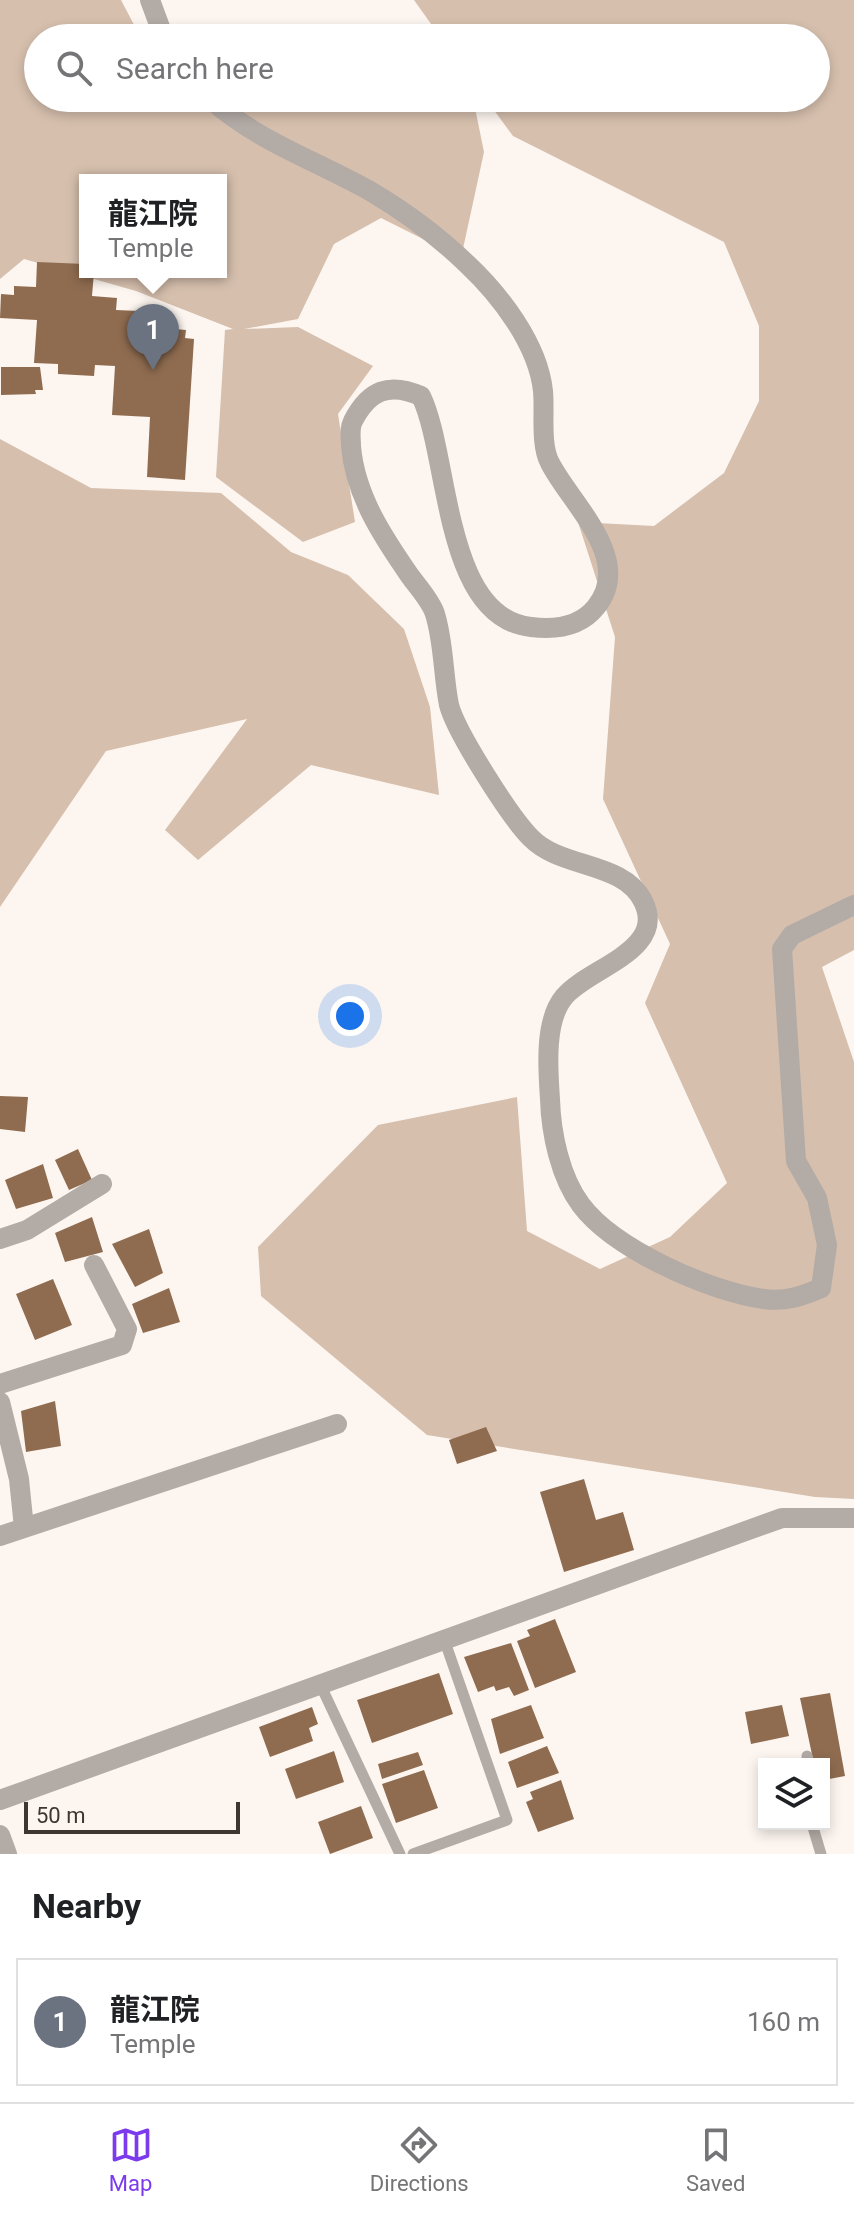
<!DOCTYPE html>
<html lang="en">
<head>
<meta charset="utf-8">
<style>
	:root { --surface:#fff; --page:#f2f2f2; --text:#202124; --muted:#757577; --line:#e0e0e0; --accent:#7c3aed }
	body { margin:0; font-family:Roboto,"Noto Sans JP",sans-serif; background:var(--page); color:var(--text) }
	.controls { position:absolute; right:24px; bottom:24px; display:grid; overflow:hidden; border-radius:0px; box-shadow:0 4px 12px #0003 }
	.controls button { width:72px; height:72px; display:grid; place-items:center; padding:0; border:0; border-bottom:2px solid var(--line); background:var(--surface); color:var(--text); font:40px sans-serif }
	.scale { position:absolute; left:24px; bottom:20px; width:216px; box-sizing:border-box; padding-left:8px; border:4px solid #3d3631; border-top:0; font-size:22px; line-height:28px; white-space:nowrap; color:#3d3631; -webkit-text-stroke:6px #fdf6f0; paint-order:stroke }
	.you { position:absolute; left:350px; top:1016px; width:28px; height:28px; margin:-20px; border:6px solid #fff; border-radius:50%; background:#1a73e8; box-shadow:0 0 0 12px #1a73e833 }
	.badge { display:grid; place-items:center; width:52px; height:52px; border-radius:50%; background:var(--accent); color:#fff; font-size:26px; font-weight:700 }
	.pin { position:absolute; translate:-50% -66px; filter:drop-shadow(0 2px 4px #0008) }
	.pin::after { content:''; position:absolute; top:42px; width:28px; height:24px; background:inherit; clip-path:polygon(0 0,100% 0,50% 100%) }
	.popup { position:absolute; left:79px; top:174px; width:148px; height:104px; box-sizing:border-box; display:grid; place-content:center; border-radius:0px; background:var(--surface); filter:drop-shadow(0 2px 6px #0005); font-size:26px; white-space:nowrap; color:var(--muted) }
	.popup b { font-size:30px; color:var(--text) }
	.popup::after { content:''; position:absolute; left:50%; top:100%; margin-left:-16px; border:16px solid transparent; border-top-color:var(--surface) }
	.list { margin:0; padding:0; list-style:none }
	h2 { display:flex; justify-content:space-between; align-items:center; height:104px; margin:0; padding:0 32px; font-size:34px }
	h2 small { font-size:26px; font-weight:400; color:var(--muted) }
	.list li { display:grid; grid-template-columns:52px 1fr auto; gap:24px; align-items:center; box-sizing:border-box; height:128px; margin:0 16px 16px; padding:0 16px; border:2px solid var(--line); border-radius:0px }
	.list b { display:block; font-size:30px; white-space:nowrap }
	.list p { margin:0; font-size:26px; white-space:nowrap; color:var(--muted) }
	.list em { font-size:26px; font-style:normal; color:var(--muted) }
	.icon { flex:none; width:44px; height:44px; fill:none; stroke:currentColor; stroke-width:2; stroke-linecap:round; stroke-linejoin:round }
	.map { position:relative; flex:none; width:854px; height:1854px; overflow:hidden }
	.search { position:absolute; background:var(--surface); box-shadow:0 4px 12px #0003; left:24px; right:24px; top:24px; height:88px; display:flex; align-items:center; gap:20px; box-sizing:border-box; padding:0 28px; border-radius:44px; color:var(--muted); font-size:30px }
	.sheet { height:248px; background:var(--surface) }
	nav { display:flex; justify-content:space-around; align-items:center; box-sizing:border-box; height:112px; border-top:2px solid var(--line); background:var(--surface); font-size:22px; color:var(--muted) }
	nav a { display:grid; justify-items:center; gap:4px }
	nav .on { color:var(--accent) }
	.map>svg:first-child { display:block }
	.green { fill:#d6bfad; fill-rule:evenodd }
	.building { fill:#8f6c50 }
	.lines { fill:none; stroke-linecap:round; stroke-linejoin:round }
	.lane { stroke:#b3aba6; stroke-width:11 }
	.street { stroke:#b3aba6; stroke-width:20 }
</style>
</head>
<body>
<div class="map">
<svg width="854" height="1854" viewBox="0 0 854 1854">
	<rect width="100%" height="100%" fill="#fdf6f0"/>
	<!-- green -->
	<path class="green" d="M0 0H121L141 38H38V98H281L360 109 393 98H473L484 152 461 258 381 218 334 244 298 319 244 329 298 327 373 366 338 414 355 522 303 542 216 477 225 330 233 329 136 291 24 259 0 279ZM85 180H221V272H85Z
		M414 0H854V950L822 967 854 1062V1499L815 1497 427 1435 261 1296 258 1247 378 1125 517 1097 527 1231 600 1269 670 1237 727 1183 645 1003 670 944 603 799 615 637 578 522 654 526 724 473 759 401V326L724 242 513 136 485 98H816V38H441Z
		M0 439 91 488 221 493 291 552 348 575 404 629 430 707 439 795 311 765 198 860 165 830 247 719 106 751 0 907Z"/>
	<!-- building -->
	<path class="building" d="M37 262 85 264V272H94L92 296 117 298 116 310 163 312V328L186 330 185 338 194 339 185 480 147 477 150 417 112 415 115 366 95 365 94 376 58 374V364L34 363 37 320 0 318 1 294 14 295V286L36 287Z
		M1 367H40L43 390H35L36 394 1 395Z
		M0 1096 28 1097 25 1132 0 1129Z
		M78 1149 92 1180 69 1190 55 1160Z
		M43 1164 53 1198 16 1209 5 1180Z
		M92 1217 103 1252 65 1262 55 1233Z
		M149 1229 163 1273 135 1287 112 1244Z
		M53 1279 72 1325 35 1340 16 1294Z
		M169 1288 180 1322 143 1333 132 1304Z
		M55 1401 61 1446 26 1452 21 1411Z
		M486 1427 497 1451 457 1464 449 1440Z
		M584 1479 596 1520 623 1512 634 1550 564 1572 540 1492Z
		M555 1619 576 1672 535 1688 517 1641 530 1636 527 1630Z
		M511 1643 529 1690 514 1696 509 1687 496 1691 494 1686 478 1692 464 1657Z
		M439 1673 453 1714 372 1743 357 1700Z
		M830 1693 845 1776 824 1780V1764H814L800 1698Z
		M531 1705 544 1738 500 1754 491 1719Z
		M782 1705 789 1736 751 1744 745 1712Z
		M312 1707 318 1724 309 1728 313 1741 270 1757 259 1727Z
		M547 1746 559 1773 517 1788 508 1762Z
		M334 1751 344 1782 296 1799 285 1769Z
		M418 1752 423 1765 382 1779 378 1764Z
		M424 1770 438 1808 396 1823 382 1784Z
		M561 1780 574 1819 538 1832 526 1802 533 1799 530 1792Z
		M361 1806 373 1838 330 1854 318 1822Z"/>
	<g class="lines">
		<!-- lane -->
		<path class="lane" d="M320 1684 400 1854
			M807 1756V1764
			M812 1824 821 1854
			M413 1854 507 1820 444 1639"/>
		<!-- street -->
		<path class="street" d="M150 0 164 38
			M209 98C260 143 313 159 370 191 404 211 439 237 467 264 500 295 538 344 543 391 545 412 540 445 550 463 570 503 635 559 596 607 580 627 555 630 531 627 443 618 450 456 421 396 389 382 369 390 353 421 349 429 351 437 351 446 355 495 383 537 410 576 418 587 431 601 435 614 444 643 443 675 449 705 456 732 510 817 531 838 561 869 623 861 643 901 668 951 587 968 564 997 544 1021 548 1069 550 1099 551 1133 560 1177 581 1205 614 1249 710 1292 764 1299 785 1302 803 1296 821 1288L827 1245 817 1198 796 1161 782 949 792 935 854 905
			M0 1239 27 1230 102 1184
			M0 1384 122 1345 127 1329 94 1265
			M0 1402 19 1479 24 1528
			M0 1536 337 1424
			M0 1800 782 1518H854
			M0 1835 7 1854"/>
	</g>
</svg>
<div class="controls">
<button><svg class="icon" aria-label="layers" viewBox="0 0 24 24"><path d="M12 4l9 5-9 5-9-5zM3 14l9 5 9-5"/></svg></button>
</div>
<div class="scale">50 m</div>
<div class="you"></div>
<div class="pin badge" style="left:153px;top:370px;background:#6b7280">1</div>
<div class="popup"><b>龍江院</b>Temple</div>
<div class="search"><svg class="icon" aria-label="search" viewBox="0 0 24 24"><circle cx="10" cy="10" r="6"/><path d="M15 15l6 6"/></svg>Search here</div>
</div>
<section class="sheet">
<h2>Nearby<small></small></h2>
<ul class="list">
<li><span class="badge" style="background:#6b7280">1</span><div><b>龍江院</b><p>Temple</p></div><em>160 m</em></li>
</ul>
</section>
<nav>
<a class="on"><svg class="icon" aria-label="map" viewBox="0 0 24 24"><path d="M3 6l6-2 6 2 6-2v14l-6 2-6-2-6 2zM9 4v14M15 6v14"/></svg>Map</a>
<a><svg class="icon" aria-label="directions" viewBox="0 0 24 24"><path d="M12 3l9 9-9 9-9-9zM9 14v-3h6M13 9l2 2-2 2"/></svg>Directions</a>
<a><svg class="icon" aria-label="saved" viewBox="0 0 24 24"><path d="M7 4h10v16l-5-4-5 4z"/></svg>Saved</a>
</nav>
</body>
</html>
